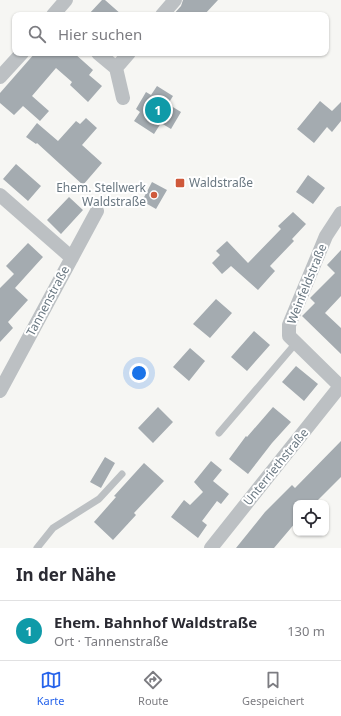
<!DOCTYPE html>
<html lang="de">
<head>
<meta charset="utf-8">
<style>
	:root { --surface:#fff; --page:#f7f7f7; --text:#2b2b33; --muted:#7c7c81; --line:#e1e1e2; --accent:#2563eb }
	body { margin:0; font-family:"Noto Sans",sans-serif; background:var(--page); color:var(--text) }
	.controls { position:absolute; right:12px; bottom:12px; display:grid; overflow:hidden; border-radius:8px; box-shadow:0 1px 3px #0004 }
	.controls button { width:36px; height:36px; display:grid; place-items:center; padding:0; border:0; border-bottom:1px solid var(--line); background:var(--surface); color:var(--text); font:20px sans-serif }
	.you { position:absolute; left:139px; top:373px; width:14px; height:14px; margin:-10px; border:3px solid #fff; border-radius:50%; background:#1a73e8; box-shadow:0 0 0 6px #1a73e833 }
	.badge { display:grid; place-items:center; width:26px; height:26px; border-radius:50%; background:var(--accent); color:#fff; font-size:13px; font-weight:700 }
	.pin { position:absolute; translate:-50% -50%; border:2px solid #fff; box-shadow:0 1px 4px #0006 }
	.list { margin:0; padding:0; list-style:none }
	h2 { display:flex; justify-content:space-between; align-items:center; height:52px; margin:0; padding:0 16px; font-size:17px }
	h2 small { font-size:13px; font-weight:400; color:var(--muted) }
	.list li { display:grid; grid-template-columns:26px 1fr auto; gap:12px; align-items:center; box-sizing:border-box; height:60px; padding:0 16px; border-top:1px solid var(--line) }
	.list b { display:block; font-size:15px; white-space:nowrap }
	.list p { margin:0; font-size:13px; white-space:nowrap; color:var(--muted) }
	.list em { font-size:13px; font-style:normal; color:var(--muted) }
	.icon { flex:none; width:22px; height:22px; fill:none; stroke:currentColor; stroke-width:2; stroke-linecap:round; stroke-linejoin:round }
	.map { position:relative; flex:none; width:341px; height:548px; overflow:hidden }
	.search { position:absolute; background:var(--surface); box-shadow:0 1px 3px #0004; left:12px; right:12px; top:12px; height:44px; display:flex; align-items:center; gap:10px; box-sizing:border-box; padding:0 14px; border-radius:8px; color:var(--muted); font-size:15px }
	.sheet { height:112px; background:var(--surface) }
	nav { display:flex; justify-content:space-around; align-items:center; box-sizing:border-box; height:56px; border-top:1px solid var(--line); background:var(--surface); font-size:11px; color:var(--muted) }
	nav a { display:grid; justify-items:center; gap:2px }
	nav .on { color:var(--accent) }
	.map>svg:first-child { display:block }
	.building { fill:#a4abb0 }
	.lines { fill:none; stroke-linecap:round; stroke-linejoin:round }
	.lane { stroke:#bcc0c3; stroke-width:7 }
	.street { stroke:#bcc0c3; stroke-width:14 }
	.poi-dot { fill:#cf593b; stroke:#fff; stroke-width:1.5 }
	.labels { text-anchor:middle; stroke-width:4; stroke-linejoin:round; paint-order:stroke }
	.poi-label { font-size:12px; fill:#697781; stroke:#fff; text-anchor:start }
	.street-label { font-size:12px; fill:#697781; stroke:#fff }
</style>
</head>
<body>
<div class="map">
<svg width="341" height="548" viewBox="0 0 341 548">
	<rect width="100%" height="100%" fill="#f6f6f3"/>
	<!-- building -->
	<path class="building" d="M102 0H105L122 15H88Z
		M183 0H218L204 15H173L181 6Z
		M35 53H74L93 70 89 75 102 86 88 102 70 85 72 82 56 68 32 96 49 111 40 121 23 106 14 115 0 103V93Z
		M157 86 173 96 168 104 181 112 171 129 161 123 154 134 134 121 140 112 136 109 146 92 151 95Z
		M320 101 332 111 341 102V121L332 132 327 127 314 143 297 129Z
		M86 118 97 128 82 145 102 163 83 185 37 143 36 144 26 137 37 123 58 141 76 121 80 124Z
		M16 164 41 186 28 201 3 179Z
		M308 175 325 188 313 204 296 192Z
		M152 182 167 190 156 209 142 201Z
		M69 197 83 210 61 234 47 220Z
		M293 212 306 224 292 239 294 241 270 266 275 271 258 290 231 266 222 274 212 263 220 255 216 251 227 241 248 263 281 229 278 226Z
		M28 243 43 257 15 288 28 300 8 322 13 328 0 342V288L14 274 6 266Z
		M341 250V296L325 313 341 328V354L302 316 315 303 310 298 335 273 327 265Z
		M216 299 232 313 210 338 193 324Z
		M254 331 270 345 247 371 231 357Z
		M190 348 205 361 189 381 173 367Z
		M296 366 318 384 304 401 282 382Z
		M158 407 173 422 153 443 138 428Z
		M273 407 291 422 272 443 248 474 229 459 246 436 247 437Z
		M341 441V477L315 503H296V522L274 548H236L265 512 292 485 295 488Z
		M105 457 115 463 101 488 90 482Z
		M211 461 222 470 213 481 229 494 221 504 217 501 202 521 207 525 198 538 171 517 184 500 190 505 203 492 194 482Z
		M144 463 164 481 134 513 136 515 113 540 94 522 116 497 114 496Z"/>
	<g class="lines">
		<!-- lane -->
		<path class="lane" d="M219 433 296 343
			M37 548 53 528 99 499 122 474"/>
		<!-- street -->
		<path class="street" d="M53 15 66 0
			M162 15 175 0
			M98 53 116 68 123 98
			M116 68 129 53
			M0 77 22 53
			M0 195 72 258
			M340 386 289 336V325L326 236 341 213
			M0 391 97 211
			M211 548 341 385"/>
	</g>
	<!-- markers -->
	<g class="poi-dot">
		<rect x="175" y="178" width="10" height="10" rx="2"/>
		<circle cx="154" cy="195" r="4"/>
	</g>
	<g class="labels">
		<!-- poi labels -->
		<g class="poi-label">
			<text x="189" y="187">Waldstraße</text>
			<text x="146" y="192" text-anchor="end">Ehem. Stellwerk<tspan x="146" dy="14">Waldstraße</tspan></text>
		</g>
		<!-- street labels -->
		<g class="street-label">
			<text transform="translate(307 284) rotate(-68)" y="4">Weinfeldstraße</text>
			<text transform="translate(48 301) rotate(-62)" y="4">Tannenstraße</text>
			<text transform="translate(276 467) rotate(-51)" y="4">Unterriethstraße</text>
		</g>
	</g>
</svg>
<div class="controls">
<button><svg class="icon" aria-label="locate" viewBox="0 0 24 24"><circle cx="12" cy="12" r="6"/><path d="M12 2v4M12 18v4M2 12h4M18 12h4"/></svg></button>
</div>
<div class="you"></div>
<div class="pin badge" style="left:158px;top:110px;background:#0f9aa8">1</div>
<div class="search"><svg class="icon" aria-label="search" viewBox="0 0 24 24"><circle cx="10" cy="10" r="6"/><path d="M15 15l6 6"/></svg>Hier suchen</div>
</div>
<section class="sheet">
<h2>In der Nähe<small></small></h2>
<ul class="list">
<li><span class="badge" style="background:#0f9aa8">1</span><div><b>Ehem. Bahnhof Waldstraße</b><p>Ort · Tannenstraße</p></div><em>130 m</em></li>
</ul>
</section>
<nav>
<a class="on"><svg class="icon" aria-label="map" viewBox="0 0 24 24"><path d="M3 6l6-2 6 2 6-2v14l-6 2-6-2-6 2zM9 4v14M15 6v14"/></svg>Karte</a>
<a><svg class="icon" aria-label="directions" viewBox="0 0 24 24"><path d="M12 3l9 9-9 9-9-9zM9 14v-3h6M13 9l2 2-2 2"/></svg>Route</a>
<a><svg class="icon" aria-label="saved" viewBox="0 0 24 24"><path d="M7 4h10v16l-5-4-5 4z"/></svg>Gespeichert</a>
</nav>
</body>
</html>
